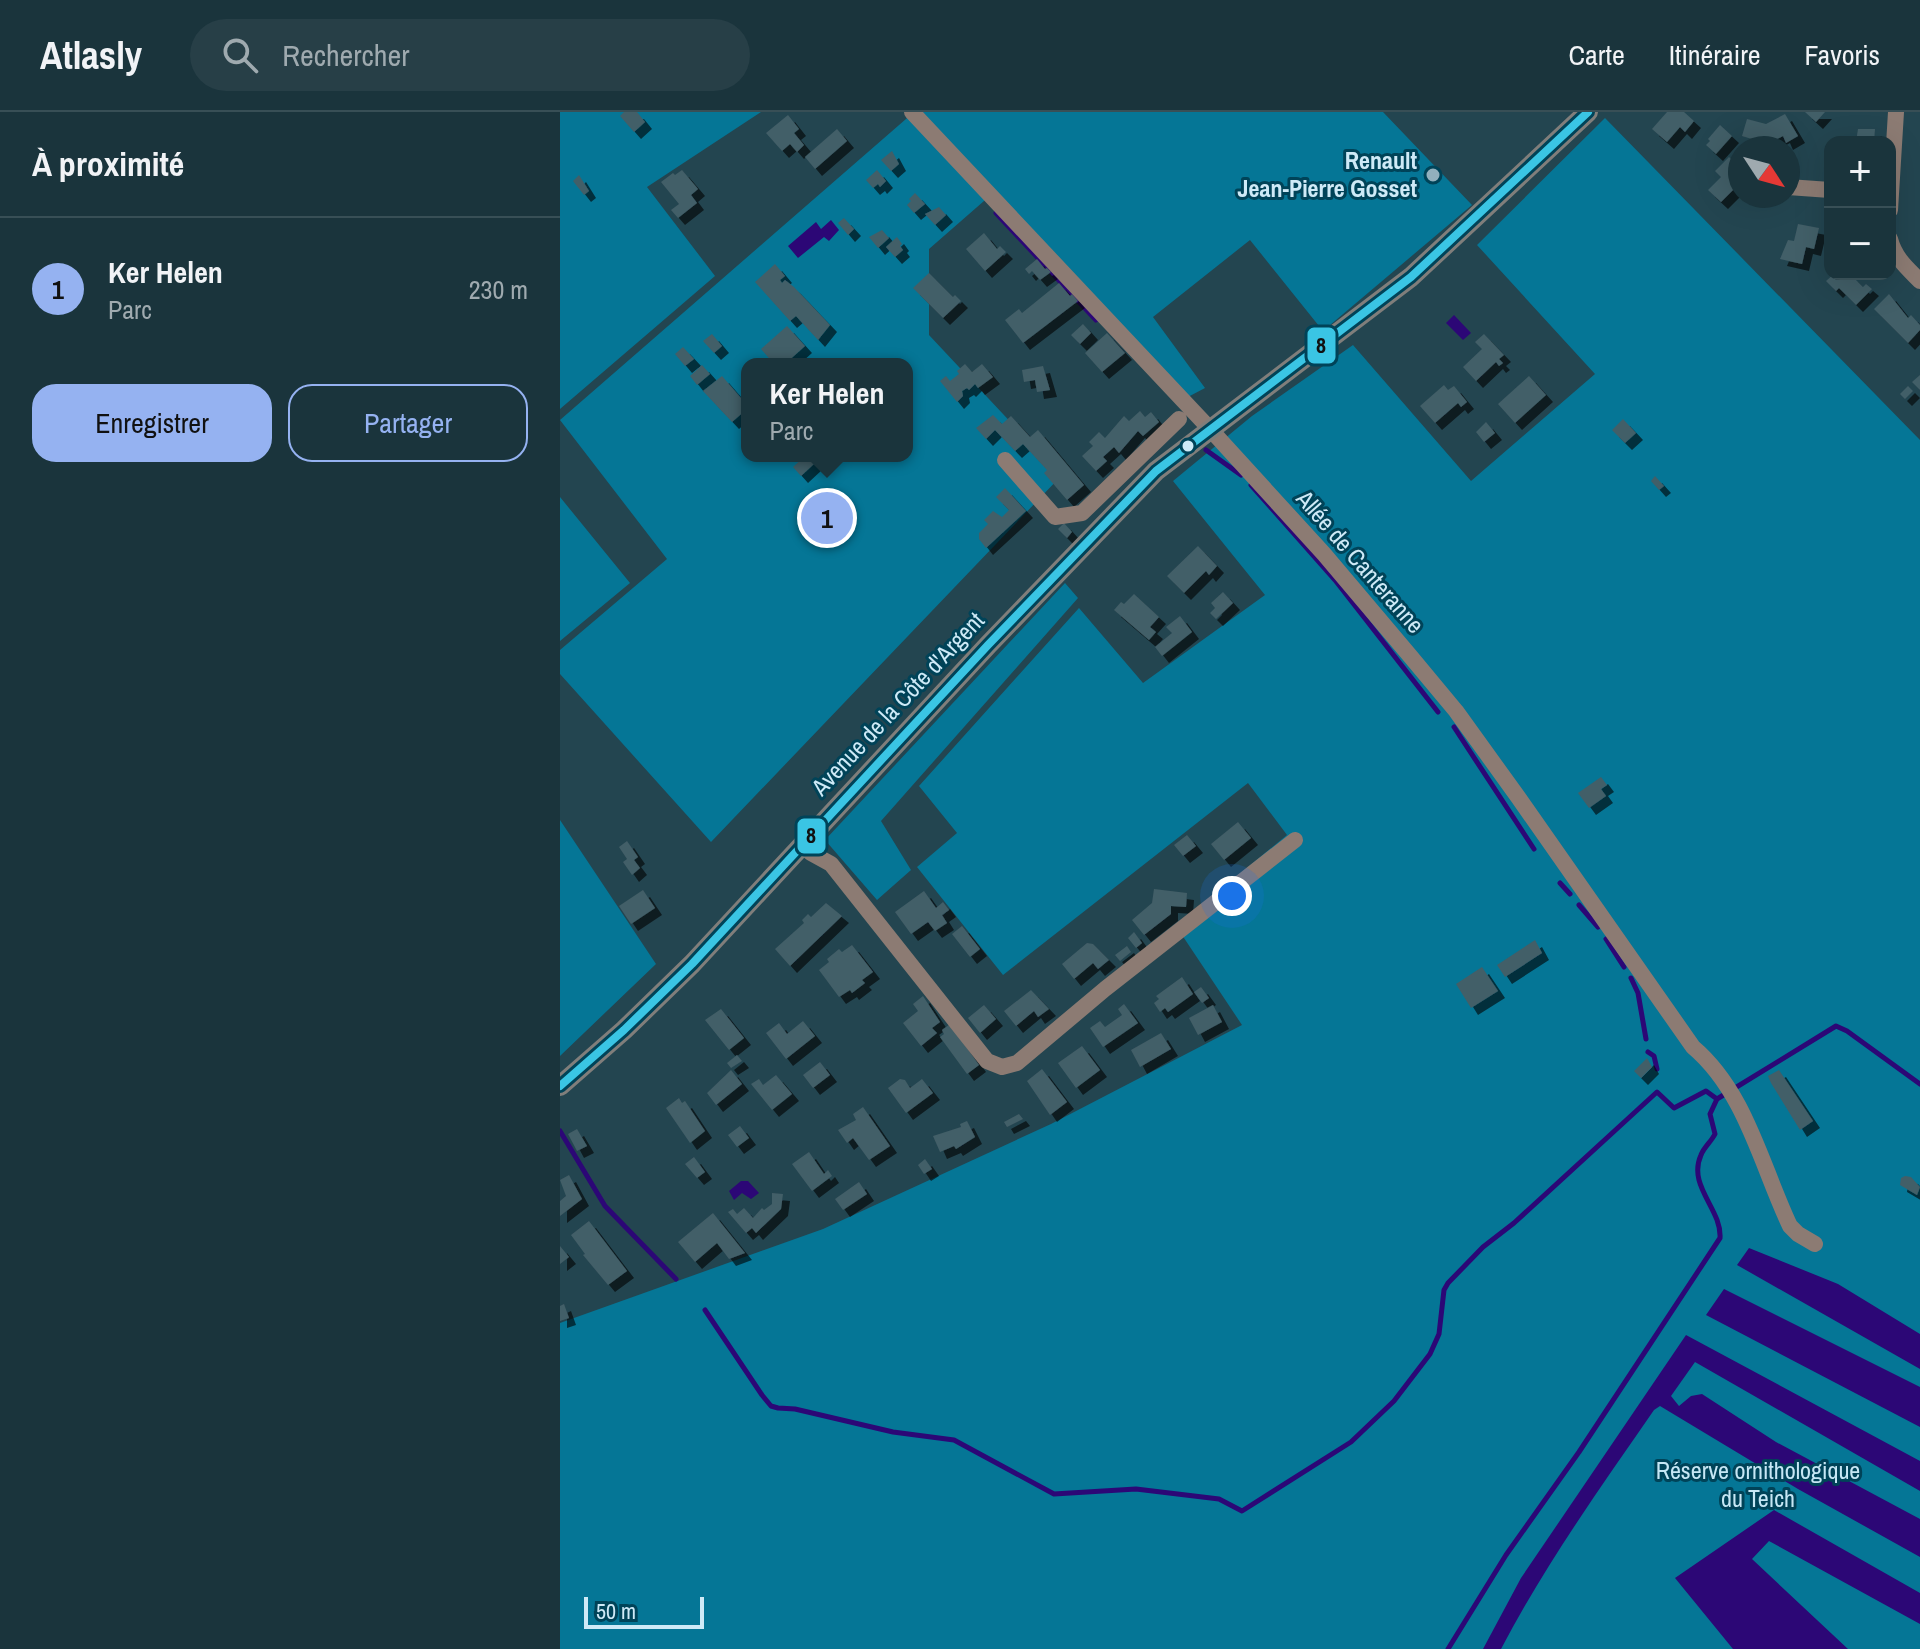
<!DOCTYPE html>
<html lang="fr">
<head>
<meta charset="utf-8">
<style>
	:root { --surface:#1a343c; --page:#273f47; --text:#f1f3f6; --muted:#9faaaf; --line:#384f56; --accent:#95b2f1 }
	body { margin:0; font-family:"Archivo Narrow",sans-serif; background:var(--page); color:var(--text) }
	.controls { position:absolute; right:24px; top:24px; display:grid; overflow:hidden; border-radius:16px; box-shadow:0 8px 32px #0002 }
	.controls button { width:72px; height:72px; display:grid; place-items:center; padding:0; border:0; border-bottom:2px solid var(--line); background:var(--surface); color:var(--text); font:40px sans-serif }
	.compass { position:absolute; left:1168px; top:24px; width:72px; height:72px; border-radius:50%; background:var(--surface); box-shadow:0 8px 32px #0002; rotate:126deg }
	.scale { position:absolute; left:24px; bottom:20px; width:120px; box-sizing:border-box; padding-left:8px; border:4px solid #ceeaf7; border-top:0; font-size:22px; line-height:28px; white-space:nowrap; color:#ceeaf7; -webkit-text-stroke:6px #004358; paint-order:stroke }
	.you { position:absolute; left:672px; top:784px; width:28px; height:28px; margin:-20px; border:6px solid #fff; border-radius:50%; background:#1a73e8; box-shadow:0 0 0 12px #1a73e833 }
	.badge { display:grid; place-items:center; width:52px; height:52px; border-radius:50%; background:var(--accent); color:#111; font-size:26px; font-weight:700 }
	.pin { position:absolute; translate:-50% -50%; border:4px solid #fff; box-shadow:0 2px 8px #0006 }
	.popup { position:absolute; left:181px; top:246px; width:172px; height:104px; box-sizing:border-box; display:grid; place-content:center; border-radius:16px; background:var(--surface); filter:drop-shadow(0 2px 6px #0005); font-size:26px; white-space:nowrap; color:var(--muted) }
	.popup b { font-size:30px; color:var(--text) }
	.popup::after { content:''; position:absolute; left:50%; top:100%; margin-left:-16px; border:16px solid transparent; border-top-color:var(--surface) }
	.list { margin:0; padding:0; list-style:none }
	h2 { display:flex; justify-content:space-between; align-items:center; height:104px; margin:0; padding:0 32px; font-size:34px }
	h2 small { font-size:26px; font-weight:400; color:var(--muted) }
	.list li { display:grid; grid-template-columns:52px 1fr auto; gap:24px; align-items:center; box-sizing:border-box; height:144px; padding:0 32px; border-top:2px solid var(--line) }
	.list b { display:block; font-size:30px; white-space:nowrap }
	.list p { margin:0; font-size:26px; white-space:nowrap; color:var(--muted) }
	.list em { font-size:26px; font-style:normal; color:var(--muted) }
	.actions { display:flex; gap:16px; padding:24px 32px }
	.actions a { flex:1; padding:18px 0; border:2px solid var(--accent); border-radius:24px; text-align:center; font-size:28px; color:var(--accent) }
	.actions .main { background:var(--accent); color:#111 }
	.icon { flex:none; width:44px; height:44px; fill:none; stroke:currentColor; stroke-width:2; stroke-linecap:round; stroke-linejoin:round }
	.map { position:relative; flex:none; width:1360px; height:1537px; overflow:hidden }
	header { display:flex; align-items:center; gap:48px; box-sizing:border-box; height:112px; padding:0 40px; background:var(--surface); border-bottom:2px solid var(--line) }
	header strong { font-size:38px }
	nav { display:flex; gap:44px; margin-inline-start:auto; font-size:28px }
	.search { width:560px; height:72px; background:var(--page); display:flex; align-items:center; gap:20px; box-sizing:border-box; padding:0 28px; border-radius:44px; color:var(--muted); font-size:30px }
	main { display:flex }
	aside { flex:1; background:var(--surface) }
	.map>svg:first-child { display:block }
	.green { fill:#057696; fill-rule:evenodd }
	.water { fill:#2c0776 }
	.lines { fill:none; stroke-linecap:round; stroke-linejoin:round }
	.stream { stroke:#2c0776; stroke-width:5 }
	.building { fill:#435e67; filter:url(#shadow) }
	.minor { stroke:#8c7b73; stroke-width:16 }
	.major { stroke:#807e7b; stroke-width:20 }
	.bus-1-casing { stroke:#004358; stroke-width:14 }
	.bus-1 { stroke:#3ac5e4; stroke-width:8 }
	.poi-dot { fill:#92b0bd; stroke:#004358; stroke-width:3 }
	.bus-dot { fill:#ceeaf7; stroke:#004358; stroke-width:3 }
	.labels { text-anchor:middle; stroke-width:6; stroke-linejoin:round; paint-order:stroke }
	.poi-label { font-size:24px; font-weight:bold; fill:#ceeaf7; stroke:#004358; text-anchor:end }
	.street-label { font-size:24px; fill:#ceeaf7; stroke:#004358 }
	.park-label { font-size:24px; fill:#c6e7f5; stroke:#004358 }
	.line-badge { stroke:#004358; stroke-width:3 }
	.pale-badge-label { font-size:22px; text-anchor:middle; font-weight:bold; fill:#111 }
</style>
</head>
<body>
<header>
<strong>Atlasly</strong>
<div class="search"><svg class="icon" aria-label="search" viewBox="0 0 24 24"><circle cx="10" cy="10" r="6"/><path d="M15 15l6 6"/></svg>Rechercher</div>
<nav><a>Carte</a><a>Itinéraire</a><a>Favoris</a></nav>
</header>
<main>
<aside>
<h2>À proximité<small></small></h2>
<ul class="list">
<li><span class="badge">1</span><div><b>Ker Helen</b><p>Parc</p></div><em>230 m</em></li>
</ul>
<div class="actions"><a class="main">Enregistrer</a><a>Partager</a></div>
</aside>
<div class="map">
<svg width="1360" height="1537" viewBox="0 0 1360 1537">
	<defs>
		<filter id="shadow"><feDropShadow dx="7" dy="7" stdDeviation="0" flood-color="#0009"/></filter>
	</defs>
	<rect width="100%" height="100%" fill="#234550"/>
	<!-- green -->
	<path class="green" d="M0 0H201L87 75 155 164 0 297Z
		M354 0H823L912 93 763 219 690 128 593 205 645 276 626 286 432 82 369 137V223L501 364 151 730 0 562V538L107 447 0 308ZM187 252H347V344H187Z
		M1045 6 1360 328V1537H0V1211L263 1117 491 1012 682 913 616 814 727 723 688 671 443 863 357 755 397 721 359 674 519 496 583 571 705 483 613 369 692 304 793 233 911 369 1035 262 917 133Z
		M0 385 70 471 0 529Z
		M505 471 518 486 321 709 351 758 317 788 265 728Z
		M0 708 96 852 0 944Z"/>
	<!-- water -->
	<path class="water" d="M271 108 279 118 269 129 264 125 238 146 228 134 256 110 261 117Z
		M894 203 911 221 903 228 886 211Z
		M181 1069H188L199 1081 191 1087 182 1081 174 1088 169 1079Z
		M1189 1136 1278 1172 1360 1222V1257L1177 1153Z
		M1164 1177 1360 1275V1315L1146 1203Z
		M1126 1223 1360 1349V1379L1135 1250 1111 1284 1119 1294 1131 1284 1142 1282 1216 1330 1360 1407V1445L1238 1377 1100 1294 1094 1298C1040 1376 985 1453 941 1537H923L961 1466Z
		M1214 1398 1360 1481V1512L1209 1429 1192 1447 1288 1537H1173L1115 1466Z"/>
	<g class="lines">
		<!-- stream -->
		<path class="stream" d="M436 101 536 208
			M646 338 681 363
			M691 373 775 468 878 600
			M894 615 974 737
			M1000 771 1010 782
			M1019 793 1038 815
			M1046 827 1064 855
			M1071 866 1078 881 1086 927
			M1088 940 1094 944 1097 957
			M0 1019 45 1094 116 1167
			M145 1198 202 1283 211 1294 218 1296 235 1297 333 1320 394 1328 494 1382 576 1377 659 1387 682 1399 791 1330 834 1289 870 1242 879 1222 884 1178 888 1171 923 1135 954 1111 1097 980 1114 996 1146 979 1157 987
			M888 1537 946 1443 1019 1340 1160 1126C1162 1097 1127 1074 1141 1043 1144 1035 1151 1030 1155 1022L1150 1002 1157 987 1276 914 1287 919 1360 972"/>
	</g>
	<!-- building -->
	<path class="building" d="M64 0H77L85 10 74 20 60 4Z
		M1107 0H1124L1134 9 1125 20 1120 15 1107 30 1092 17Z
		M1245 0H1265L1256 10Z
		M1225 2 1238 24 1226 31 1223 24 1208 32 1182 24 1187 7 1206 12Z
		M228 3 239 17 234 21 244 33 237 40 230 32 222 39 206 21Z
		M1160 13 1172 24 1156 42 1146 33 1150 29 1148 27Z
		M277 17 287 29 255 57 245 45Z
		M1298 17H1315L1314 30H1296Z
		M332 39 339 52 331 59 321 48Z
		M1169 45 1180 56V76L1177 79 1175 76 1161 90 1148 78 1161 65 1155 59Z
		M122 58 138 77 131 83 137 91 118 106 111 98 119 92 101 70 113 61 115 63Z
		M317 58 326 69 320 75 318 72 313 76 306 68Z
		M19 63 29 79 24 83 13 69Z
		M355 81 365 92 354 101 347 93 351 89 349 87Z
		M379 95 386 103 375 113 365 102Z
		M284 106 294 117 288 123 278 111Z
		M1238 112 1259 116 1254 137 1246 135 1242 152 1220 147 1228 128 1234 129Z
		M322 118 329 126 318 136 309 125Z
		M424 121 437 137 440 134 446 140 425 159 406 137Z
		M337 125 342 132 340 134 343 138 335 145 326 135Z
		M477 147 485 157 487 156 491 160 480 168 472 159 469 162 465 157Z
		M215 152 225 164 220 168 222 171 225 168 234 175 270 213 258 228 236 204 230 209 195 170Z
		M369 161 393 185 395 183 401 189 383 206 353 176Z
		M1274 162H1285L1289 166 1291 163 1303 175 1306 172 1312 177 1296 193 1279 176 1276 179 1266 169Z
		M499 171 510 184 512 182 518 189 463 231 445 208 459 197 462 201Z
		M1329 182 1348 206 1351 203 1360 213V218L1348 231 1314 197Z
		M523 212 531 221 520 232 511 223Z
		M227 214 245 234 225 252H214L201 237Z
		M547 221 565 241 542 260 525 241Z
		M152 222 162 234 154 241 143 229Z
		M924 222 944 243 939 247 943 251 939 254 936 250 916 269 903 255 922 237 915 230Z
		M123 235 134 247 125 254 115 242Z
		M405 252 412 260 422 252 433 265 418 276 415 272 409 278 407 276 402 279 403 284 397 290 380 269 386 264 390 269 399 262 397 259Z
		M142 253 150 262 137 273 130 264Z
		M483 254 490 278 477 280 475 268 464 270 462 258Z
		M1360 263V278L1352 270Z
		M162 264 187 293V297L172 310 143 279Z
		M969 264 986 283 955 311 938 292Z
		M884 273 888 278 894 274 907 290 901 295 898 291 875 311 860 294Z
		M1348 274 1353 279 1345 287 1340 282Z
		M580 299 585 305 591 300 599 310 583 324 578 319 559 341 554 335 543 345 547 349 536 359 522 344 533 334 529 330 539 320 545 326 564 304 569 309Z
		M433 303 442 312 451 304 470 325 478 318 524 373 507 388 484 361 487 358 463 332 455 339 435 318 426 327 416 316Z
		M1063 307 1076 321 1065 331 1052 318Z
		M926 310 935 321 924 330 916 320Z
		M245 344 255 351 241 364 233 355Z
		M1095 364 1104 374 1099 378 1091 369Z
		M445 376 466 399 426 436 419 427V421L428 412 424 408 433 399 442 405 449 398 436 385Z
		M504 411 512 420 507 426 498 417Z
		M638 434 657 454 649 463 646 459 624 481 607 464Z
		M663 480 673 491 656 507 650 501 655 496 651 491Z
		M574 482 599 505 590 515 596 520 589 528 554 498 561 490 564 492Z
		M620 504 632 520 602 544 595 535 612 521 606 515Z
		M1041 665 1047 673 1041 677 1046 684 1029 696 1018 681Z
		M678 710 691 726 664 748 651 732Z
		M627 723 636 734 623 744 614 733Z
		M67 729 78 745 74 748 80 756 72 763 63 750 67 747 59 735Z
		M594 777 627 781 626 795 611 794V802L584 823 572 808 592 791Z
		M83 778 95 796 71 812 59 794Z
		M364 779 376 796 383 790 389 798 382 803 387 811 375 819 368 810 351 822 335 800Z
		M266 791 282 804 230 854 215 837 244 811 242 808 248 802 251 805Z
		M402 814 420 837 410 845 392 822Z
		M574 820 582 831 576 836 568 826Z
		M975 828 982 841 945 865 937 853Z
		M527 831 533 832 549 848 538 857 533 851 514 867 502 852Z
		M292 833 313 860 302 868 305 871 292 881 290 878 279 885 259 858 269 850 267 847 279 837 282 840Z
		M567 834 571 840 560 849 555 843Z
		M922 855 938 879 911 896 896 872Z
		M622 865 633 882 608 900 605 896 600 900 594 891 599 887 596 884Z
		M641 875 649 886 642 891 634 880Z
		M471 878 489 897 478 905 474 899 456 914 444 899Z
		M363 884 380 910 372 916 377 921 361 934 343 911 358 899 353 892Z
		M564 892 578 911 543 935 530 916 540 909 545 915 562 903 558 897Z
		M424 893 436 907 420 921 408 906Z
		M653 893 662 910 638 923 629 906Z
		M161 897 184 926 169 938 145 908Z
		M243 909 255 924 226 947 206 921 219 911 227 922Z
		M390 912 419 953 407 962 380 925 384 922 382 918Z
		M601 921 611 937 580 955 571 938Z
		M522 934 540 958 516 976 498 951Z
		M177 943 182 949 171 956 167 951Z
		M1087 946 1092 955 1081 966 1074 959Z
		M260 950 270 963 253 976 243 963Z
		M482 957 507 990 490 1003 467 969Z
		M171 958 182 972 156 993 147 981Z
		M1219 958 1253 1009 1240 1018 1211 971 1208 964Z
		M216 963 232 982 212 998 191 972 199 967 203 973Z
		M340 967 345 968 350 976 362 967 373 981 346 1001 328 976Z
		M119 986 122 991 125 989 145 1019 130 1031 106 996Z
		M303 995 330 1034 309 1048 293 1026 287 1031 278 1018 296 1008 293 1002Z
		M459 1002 463 1007 447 1015 444 1010Z
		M407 1009 415 1025 396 1037 394 1034 380 1040 373 1024 401 1015 400 1012Z
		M180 1014 189 1026 177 1035 168 1023Z
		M17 1017 27 1034 17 1039 8 1022Z
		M249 1040 264 1062 268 1058 272 1064 252 1079 232 1052Z
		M134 1045 145 1060 137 1066 125 1052Z
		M365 1047 372 1057 364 1062 358 1053Z
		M9 1063 22 1087 0 1104V1089L6 1084 0 1068Z
		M1345 1064 1351 1065 1360 1075 1357 1083 1340 1073 1341 1066Z
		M299 1070 307 1082 283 1098 275 1087Z
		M212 1081 223 1082 221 1097 196 1121 192 1116 186 1121 168 1100 173 1097 177 1102 184 1096 193 1106 202 1096 204 1098 212 1092Z
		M153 1101 185 1141 169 1147 157 1131 135 1150 118 1130Z
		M29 1109 67 1159 48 1173 23 1143 25 1142 11 1123Z
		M0 1134 9 1145 0 1152Z
		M4 1192 9 1206 0 1209V1194Z"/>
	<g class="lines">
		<!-- minor -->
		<path class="minor" d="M352 0 650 317 764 442 851 545 896 599 958 685 1133 935C1186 980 1201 1053 1230 1114L1238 1122 1255 1132
			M1228 75 1270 78
			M1330 98 1336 0
			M1330 127C1335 146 1347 156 1360 169
			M445 348 495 405 522 401 619 307
			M242 733 251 741 271 752 427 949 442 955 457 951 545 877 735 728"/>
		<!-- major -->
		<path class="major" d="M0 974 64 918 132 852 428 533 596 359 851 165 1028 0"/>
		<defs>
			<path id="bus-1" d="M0 974 64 918 132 852 428 533 596 359 851 165 1028 0"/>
		</defs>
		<!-- bus-1 casing -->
		<use href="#bus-1" class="bus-1-casing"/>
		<!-- bus-1 -->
		<use href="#bus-1" class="bus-1"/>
	</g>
	<!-- markers -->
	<circle class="poi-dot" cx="873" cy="63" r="8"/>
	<circle class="bus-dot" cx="628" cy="334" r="7"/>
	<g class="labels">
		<!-- poi labels -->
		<g class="poi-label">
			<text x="857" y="57">Renault<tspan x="857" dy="28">Jean-Pierre Gosset</tspan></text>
		</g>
		<!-- street labels -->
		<g class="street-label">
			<text transform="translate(800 450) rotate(49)" y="8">Allée de Canteranne</text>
			<text transform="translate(338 592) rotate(-47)" y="8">Avenue de la Côte d'Argent</text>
		</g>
		<!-- park labels -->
		<g class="park-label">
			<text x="1198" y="1367">Réserve ornithologique<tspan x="1198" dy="28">du Teich</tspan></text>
		</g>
	</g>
	<g class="line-badge">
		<rect x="746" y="214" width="31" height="39" rx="8" fill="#3ac5e4"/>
		<rect x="236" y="705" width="31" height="38" rx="8" fill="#3ac5e4"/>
	</g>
	<g class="pale-badge-label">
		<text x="761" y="241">8</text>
		<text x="251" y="731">8</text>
	</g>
</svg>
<div class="controls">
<button>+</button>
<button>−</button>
</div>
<svg class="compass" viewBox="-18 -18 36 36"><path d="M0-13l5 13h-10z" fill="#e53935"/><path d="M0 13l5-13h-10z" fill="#9faaaf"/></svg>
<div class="scale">50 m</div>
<div class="you"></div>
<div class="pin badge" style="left:267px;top:406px">1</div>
<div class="popup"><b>Ker Helen</b>Parc</div>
</div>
</main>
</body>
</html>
